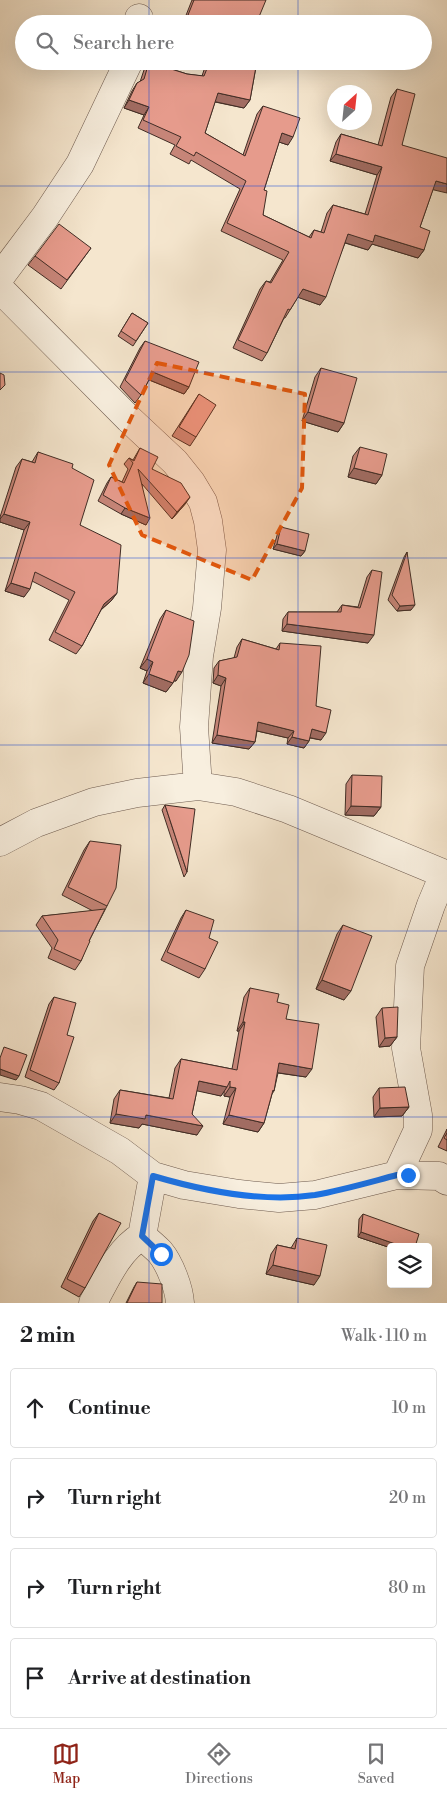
<!DOCTYPE html>
<html lang="en">
<head>
<meta charset="utf-8">
<style>
	:root { --surface:#fff; --page:#f6f6f6; --text:#202124; --muted:#757577; --line:#e0e0e0; --accent:#8f2418 }
	body { margin:0; font-family:"Libre Bodoni",serif; background:var(--page); color:var(--text) }
	.controls { position:absolute; right:15px; bottom:15px; display:grid; overflow:hidden; border-radius:5px; box-shadow:0 5px 20px #0002 }
	.controls button { width:45px; height:45px; display:grid; place-items:center; padding:0; border:0; border-bottom:1px solid var(--line); background:var(--surface); color:var(--text); font:25px sans-serif }
	.compass { position:absolute; left:327px; top:85px; width:45px; height:45px; border-radius:50%; background:var(--surface); box-shadow:0 5px 20px #0002; rotate:27deg }
	.stop { position:absolute; width:15px; height:15px; margin:-11px; border:4px solid #1a73e8; border-radius:50%; background:#fff }
	.stop.end { background:#1a73e8; border-color:#fff; box-shadow:0 1px 5px #0008 }
	.list { margin:0; padding:0; list-style:none }
	h2 { display:flex; justify-content:space-between; align-items:center; height:65px; margin:0; padding:0 20px; font-size:21px }
	h2 small { font-size:16px; font-weight:400; color:var(--muted) }
	.list li { display:grid; grid-template-columns:32px 1fr auto; gap:15px; align-items:center; box-sizing:border-box; height:80px; margin:0 10px 10px; padding:0 10px; border:1px solid var(--line); border-radius:5px }
	.list b { display:block; font-size:19px; white-space:nowrap }
	.list em { font-size:16px; font-style:normal; color:var(--muted) }
	.icon { flex:none; width:28px; height:28px; fill:none; stroke:currentColor; stroke-width:2; stroke-linecap:round; stroke-linejoin:round }
	.map { position:relative; flex:none; width:447px; height:1303px; overflow:hidden }
	.search { position:absolute; background:var(--surface); box-shadow:0 5px 20px #0002; left:15px; right:15px; top:15px; height:55px; display:flex; align-items:center; gap:12px; box-sizing:border-box; padding:0 18px; border-radius:28px; color:var(--muted); font-size:19px }
	.sheet { height:425px; background:var(--surface) }
	nav { display:flex; justify-content:space-around; align-items:center; box-sizing:border-box; height:70px; border-top:1px solid var(--line); background:var(--surface); font-size:14px; color:var(--muted) }
	nav a { display:grid; justify-items:center; gap:2px }
	nav .on { color:var(--accent) }
	.map>svg:first-child { display:block }
	.lines { fill:none; stroke-linecap:round; stroke-linejoin:round }
	.minor-casing { stroke:#6e5b4f; stroke-width:29 }
	.minor { stroke:#f8efdf; stroke-width:28 }
	.wall { fill:#c68578; stroke:#412d25 }
	.shaded-wall { fill:#a16c62; stroke:#412d25 }
	.building { fill:#e69b8c; stroke:#412d25 }
	.route { stroke:#1a73e8; stroke-width:6 }
	.marked { fill:#e0570d; fill-opacity:0.2; stroke:#e0570d; stroke-width:4; stroke-dasharray:10 6; stroke-linejoin:round }
	.grid { fill:none; stroke:#1d4ed8; stroke-width:1; stroke-opacity:0.55 }
</style>
</head>
<body>
<div class="map">
<svg width="447" height="1303" viewBox="0 0 447 1303">
	<rect width="100%" height="100%" fill="#f5e6ce"/>
	<filter id="stains"><feTurbulence type="fractalNoise" baseFrequency=".004" numOctaves="4"/><feColorMatrix values="0 0 0 0 .2 0 0 0 0 .09 0 0 0 0 .02 0 0 0 .5 -.17"/></filter>
	<radialGradient id="worn" r=".72"><stop offset=".6" stop-color="#630" stop-opacity="0"/><stop offset="1" stop-color="#630" stop-opacity=".3"/></radialGradient>
	<g class="lines">
		<defs>
			<path id="minor" d="M138 24 139 18
				M0 277 45 217 80 164 129 61
				M0 289 129 419 175 462 191 482 203 502 208 521 212 550 207 608 199 656 194 727 198 786
				M0 842 36 823 94 802 137 793 198 786 236 792 288 809 447 875
				M0 1097 20 1100 41 1106 120 1151 153 1176 184 1185 239 1194 279 1198 315 1195 397 1175 418 1130V1115L406 1048 410 966 431 905 444 874
				M397 1175 439 1176 447 1181
				M142 1236C148 1241 154 1246 160 1252 170 1264 179 1288 180 1303
				M93 1303C106 1279 118 1250 142 1236L153 1176"/>
		</defs>
		<!-- minor casing -->
		<use href="#minor" class="minor-casing"/>
		<!-- minor -->
		<use href="#minor" class="minor"/>
	</g>
	<!-- wall -->
	<path class="wall" d="M192 0H266L183 23Z
		M207 61H257L250 100 244 108 215 102 205 133 243 155 257 114 263 106 288 145 279 142 264 190 263 215 309 237 314 230 321 232 327 213 333 205 365 214 377 175 330 161 336 142 341 134 378 145 391 97 397 89 402 145 433 189 420 227 424 250 418 258 372 244 368 250 345 243 320 305 298 297 290 310 285 318H284L267 353 262 361 233 348 260 289 266 281 270 282 283 260 221 231 240 189 191 160 189 164 170 154 175 145 138 128 144 115 124 108 132 91 137 83 140 82 144 70 149 62 187 74 202 76Z
		M91 248 61 289 28 265 35 256Z
		M132 313 148 323 133 346 118 336Z
		M145 341 189 387 184 394 149 380 141 395 135 403 120 387 140 348Z
		M321 368 344 423 338 432 302 421 315 377Z
		M199 394 196 437 190 446 172 436Z
		M360 447 382 475 376 484 348 477 353 456Z
		M140 448 152 469 186 503 172 519 142 484 146 525 121 514 98 501 107 483 111 477 122 482 128 469 124 464 129 458 133 460Z
		M38 452 72 468 80 525 117 593 111 601 101 610 82 646 76 654 49 640 69 600 32 581 24 597 5 591 24 530 0 522V517L16 467 22 459 32 462Z
		M281 527 305 551 301 556 273 549 278 532Z
		M407 552 411 610 397 611 388 600 404 557Z
		M372 570 368 643 282 631 283 619 288 612H337L342 605 358 607 367 577Z
		M166 610 176 681H174L166 692 143 683 147 671 140 668 160 619Z
		M242 639 276 649 280 643 316 706 321 740 310 738 309 741 304 748 287 744 288 738 257 731 255 742 249 749 212 743 221 686 213 683 214 668 219 661 234 658 237 647Z
		M352 775 381 807 374 816 345 815 346 784Z
		M165 805 187 872 184 877 162 810Z
		M90 841 107 906 89 941 81 961 75 970 48 958 52 948 36 925 42 916 93 911 62 895 84 850Z
		M186 910 209 938 205 969 199 978 161 960 181 918Z
		M343 925 344 1000 316 989 337 934Z
		M250 988 277 1002 286 1019 306 1077 278 1073 274 1091 272 1094 264 1123 258 1132 223 1124 230 1097 224 1096V1091L221 1096 197 1090 192 1114 197 1135 142 1124 139 1128 110 1123 114 1099 120 1090 169 1098 175 1068 181 1059 232 1069 239 1031H237L244 997Z
		M54 997 67 1035 59 1083 54 1090 25 1077 49 1004Z
		M382 1008 397 1037 390 1046 379 1047 376 1017Z
		M379 1088 409 1107 402 1116 374 1117 373 1097Z
		M447 1129V1151L438 1147Z
		M99 1213 85 1288 79 1297 61 1287 93 1221Z
		M363 1214 391 1247V1248L358 1237 359 1219Z
		M297 1238 314 1285 266 1274 271 1254 277 1245 291 1248Z
		M137 1282 162 1303H126L134 1287Z"/>
	<!-- shaded-wall -->
	<path class="shaded-wall" d="M188 15 214 24H185L183 23Z
		M218 93 250 100 244 108 212 101Z
		M129 100 149 107 144 115 124 108Z
		M282 133 293 137 288 145 276 141Z
		M336 154 382 167 377 175 330 161Z
		M436 181 447 184V193L430 189Z
		M348 234 375 235 424 250 418 258 372 244 368 250 343 242Z
		M303 289 326 297 320 305 297 297Z
		M153 372 189 387 184 394 147 379Z
		M308 412 344 423 338 432 302 421Z
		M354 468 382 475 376 484 348 477Z
		M190 497 186 503 172 519 177 512Z
		M125 508 150 518 146 525 121 514Z
		M4 514 30 522 24 530 0 522V519Z
		M277 544 305 551 301 556 273 549Z
		M11 583 30 589 24 597 5 591Z
		M117 593 111 601 98 612 104 604Z
		M415 605 411 610 397 611 400 606Z
		M287 624 374 635 368 643 282 631Z
		M147 659 153 662 147 671 140 668Z
		M178 671 182 672 176 681 171 680Z
		M149 674 173 683 166 692 143 683Z
		M218 675 226 678 221 686 213 683Z
		M258 722 294 731 288 738 253 730Z
		M312 729 326 733 321 740 307 737Z
		M217 735 255 742 249 749 212 743Z
		M292 737 309 741 304 748 287 744Z
		M351 806 381 807 374 816 345 815Z
		M322 980 351 991 344 1000 316 989Z
		M243 1022H245L239 1031H237Z
		M397 1037 390 1046 379 1047 385 1038Z
		M279 1063 312 1069 306 1077 273 1072Z
		M0 1069 19 1076 16 1080 0 1075Z
		M199 1081 227 1087 221 1096 193 1090Z
		M230 1087 236 1088 230 1097 224 1096Z
		M409 1107 402 1116 374 1117 380 1108Z
		M116 1114 146 1115 203 1126 197 1135 142 1124 139 1128 110 1123Z
		M229 1115 264 1123 258 1132 223 1124Z
		M361 1232 404 1247H391V1248L358 1237Z
		M273 1265 320 1276 314 1285 266 1274Z"/>
	<!-- building -->
	<path class="building" d="M194 0H266L256 24H214L188 15Z
		M210 61H257L250 100 218 93 205 133 245 156 263 106 300 118 293 137 282 133 264 190 267 191 263 215 311 238 314 230 324 233 333 205 368 215 382 167 336 154 341 134 382 146 397 89 415 94 402 145 447 158V184L436 181 420 227 430 231 424 250 375 235 373 242 348 234 326 297 303 289 290 310 288 309 267 353 238 340 266 281 271 283 289 252 227 223 246 181 196 152 194 156 176 146 181 137 143 120 149 107 129 100 137 83 144 79 149 62 187 74 204 76Z
		M59 224 91 248 67 280 35 256Z
		M132 313 148 323 136 341 121 331Z
		M145 341 199 362 189 387 153 372 141 395 125 380Z
		M321 368 357 378 344 423 308 412Z
		M0 373 4 375 5 385 0 390Z
		M199 394 216 405 196 437 179 427Z
		M360 447 387 454 382 475 354 468Z
		M140 448 158 457 152 469 181 483 190 497 177 512 138 469 150 518 125 508 103 495 111 477 124 483 133 463 129 458 134 461Z
		M38 452 73 464 72 468 94 480 80 525 121 545 117 593 104 604 82 646 55 632 75 592 35 572 30 589 11 583 30 522 4 514 22 459 35 463Z
		M281 527 309 534 305 551 277 544Z
		M407 552 415 605 400 606 392 595Z
		M372 570 382 572 374 635 287 624 288 612H341L342 605 360 608Z
		M166 610 194 621 189 655 182 672 178 671 173 683 149 674 153 662 147 659Z
		M242 639 279 650 280 643 321 646 316 706 331 710 326 733 312 729 309 741 292 737 294 731 258 722 255 742 217 735 226 678 218 675 219 661 237 657Z
		M352 775 382 776 381 807 351 806Z
		M165 805 195 809 187 872Z
		M90 841 121 845 116 888 107 906 68 887Z
		M105 909 89 941H90L81 961 54 949 58 940 42 916Z
		M186 910 214 920 209 938 218 942 205 969 167 952Z
		M343 925 372 936 351 991 322 980Z
		M250 988 279 994 277 1002 289 1005 286 1019 319 1024 312 1069 279 1063 274 1091 273 1090 264 1123 229 1115 236 1088 230 1087V1081L227 1087 199 1081 192 1114 203 1126 146 1115 145 1119 116 1114 120 1090 173 1099 181 1059 237 1070 245 1022H243Z
		M54 997 76 1003 67 1035 74 1037 59 1083 30 1070Z
		M398 1007 397 1037 385 1038 382 1008Z
		M4 1047 27 1055 19 1076 0 1069V1058Z
		M405 1087 409 1107 380 1108 379 1088Z
		M447 1133V1140L444 1138Z
		M99 1213 121 1223 85 1288 67 1279Z
		M363 1214 419 1234 415 1247H404L361 1232Z
		M297 1238 327 1245 320 1276 273 1265 277 1245 295 1249Z
		M137 1282 162 1284V1303H127Z"/>
	<g class="lines">
		<!-- route -->
		<path class="route" d="M161 1254 142 1236 153 1176C204 1191 262 1203 315 1195 343 1190 370 1182 397 1175H408"/>
	</g>
	<!-- marked area -->
	<path class="marked" d="M157 363 305 394 302 488 252 580 142 535 109 465Z"/>
	<!-- grid -->
	<path class="grid" d="M149 0V24M298 0V24M149 61V1303M298 61V1303M0 186H447M0 372H447M0 558H447M0 745H447M0 931H447M0 1117H447"/>
	<rect width="100%" height="100%" filter="url(#stains)"/>
	<rect width="100%" height="100%" fill="url(#worn)"/>
</svg>
<div class="controls">
<button><svg class="icon" aria-label="layers" viewBox="0 0 24 24"><path d="M12 4l9 5-9 5-9-5zM3 14l9 5 9-5"/></svg></button>
</div>
<svg class="compass" viewBox="-18 -18 36 36"><path d="M0-13l5 13h-10z" fill="#e53935"/><path d="M0 13l5-13h-10z" fill="#757577"/></svg>
<div class="stop" style="left:161px;top:1254px"></div>
<div class="stop end" style="left:408px;top:1175px"></div>
<div class="search"><svg class="icon" aria-label="search" viewBox="0 0 24 24"><circle cx="10" cy="10" r="6"/><path d="M15 15l6 6"/></svg>Search here</div>
</div>
<section class="sheet">
<h2>2 min<small>Walk · 110 m</small></h2>
<ul class="list">
<li><svg class="icon" aria-label="ahead" viewBox="0 0 24 24"><path d="M12 20V5M6 11l6-6 6 6"/></svg><div><b>Continue</b></div><em>10 m</em></li>
<li><svg class="icon" aria-label="right" viewBox="0 0 24 24"><path d="M7 20v-9h11M14 6l5 5-5 5"/></svg><div><b>Turn right</b></div><em>20 m</em></li>
<li><svg class="icon" aria-label="right" viewBox="0 0 24 24"><path d="M7 20v-9h11M14 6l5 5-5 5"/></svg><div><b>Turn right</b></div><em>80 m</em></li>
<li><svg class="icon" aria-label="arrive" viewBox="0 0 24 24"><path d="M6 21V4h12l-3 4 3 4H6"/></svg><div><b>Arrive at destination</b></div></li>
</ul>
</section>
<nav>
<a class="on"><svg class="icon" aria-label="map" viewBox="0 0 24 24"><path d="M3 6l6-2 6 2 6-2v14l-6 2-6-2-6 2zM9 4v14M15 6v14"/></svg>Map</a>
<a><svg class="icon" aria-label="directions" viewBox="0 0 24 24"><path d="M12 3l9 9-9 9-9-9zM9 14v-3h6M13 9l2 2-2 2"/></svg>Directions</a>
<a><svg class="icon" aria-label="saved" viewBox="0 0 24 24"><path d="M7 4h10v16l-5-4-5 4z"/></svg>Saved</a>
</nav>
</body>
</html>
